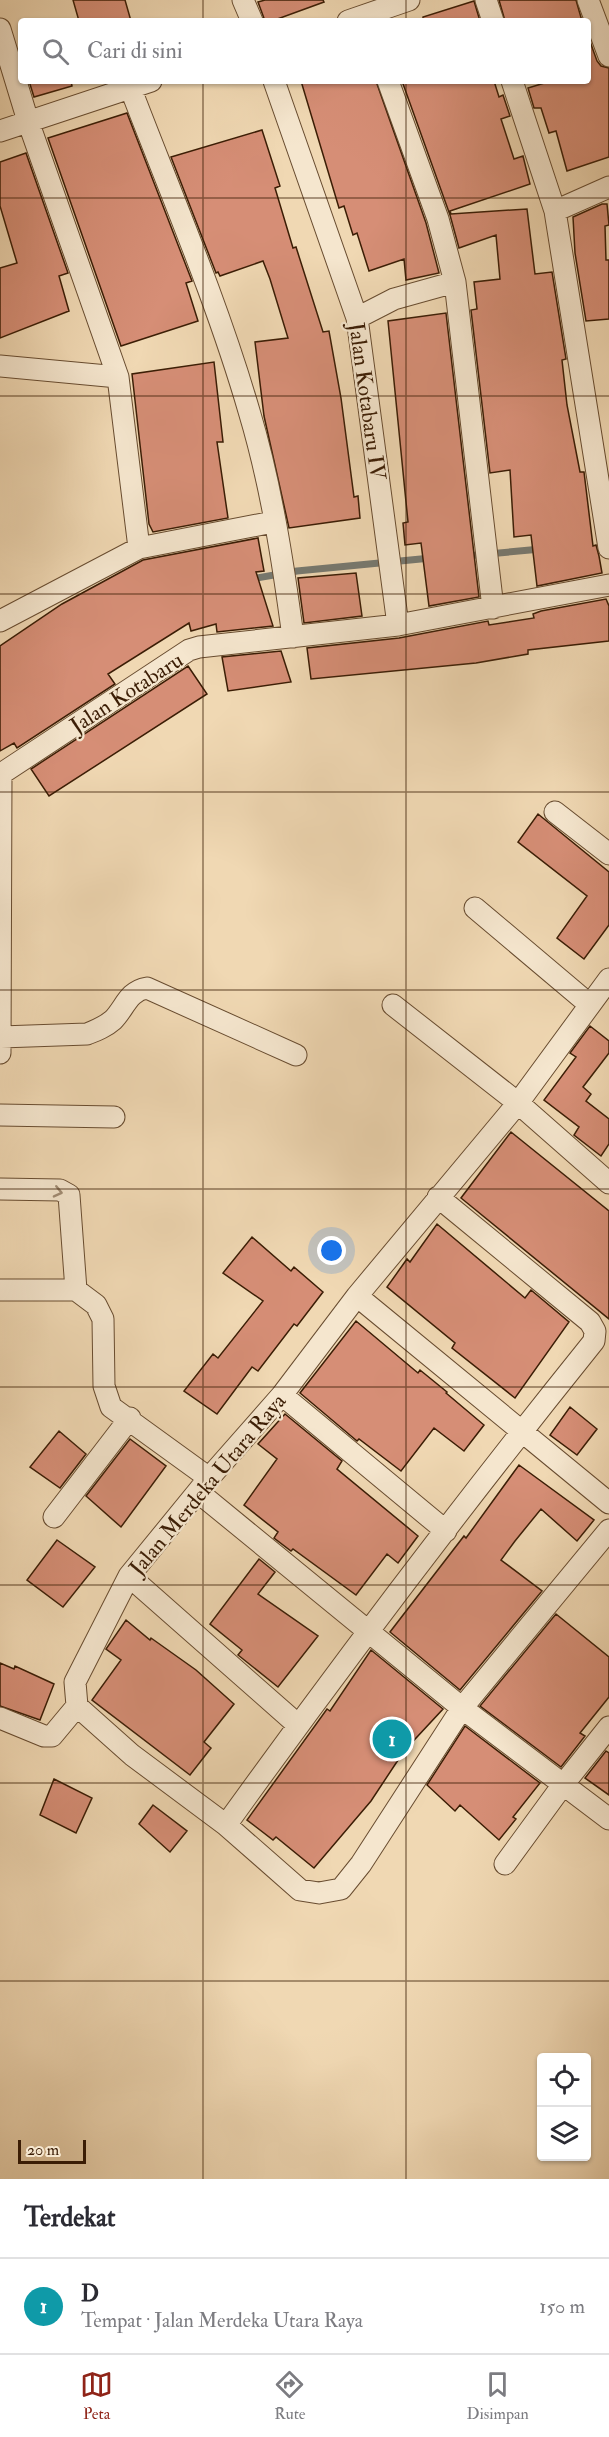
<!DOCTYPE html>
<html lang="id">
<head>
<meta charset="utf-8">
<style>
	:root { --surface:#fff; --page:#f2f2f3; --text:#2b2b33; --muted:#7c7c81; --line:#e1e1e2; --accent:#8f2418 }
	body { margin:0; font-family:"IM FELL Double Pica",serif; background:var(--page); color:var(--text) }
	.controls { position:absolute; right:18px; bottom:18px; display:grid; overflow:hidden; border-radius:6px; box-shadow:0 2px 4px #0004 }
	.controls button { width:54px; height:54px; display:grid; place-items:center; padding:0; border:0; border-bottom:2px solid var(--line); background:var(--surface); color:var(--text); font:30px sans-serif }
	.scale { position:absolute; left:18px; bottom:15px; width:68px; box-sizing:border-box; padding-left:6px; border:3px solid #3b1d05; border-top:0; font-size:16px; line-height:21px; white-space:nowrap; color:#3b1d05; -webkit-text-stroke:4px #f5e6ce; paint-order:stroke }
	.you { position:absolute; left:332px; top:1251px; width:21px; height:21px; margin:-15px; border:4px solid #fff; border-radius:50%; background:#1a73e8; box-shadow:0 0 0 9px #1a73e833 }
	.badge { display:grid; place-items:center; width:39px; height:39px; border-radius:50%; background:var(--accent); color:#fff; font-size:20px; font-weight:700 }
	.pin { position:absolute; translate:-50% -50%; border:3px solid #fff; box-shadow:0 2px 6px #0006 }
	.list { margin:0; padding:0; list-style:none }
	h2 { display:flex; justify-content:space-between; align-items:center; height:78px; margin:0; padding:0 24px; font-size:26px }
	h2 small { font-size:20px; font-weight:400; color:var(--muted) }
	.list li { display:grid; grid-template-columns:39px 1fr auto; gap:18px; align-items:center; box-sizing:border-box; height:96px; padding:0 24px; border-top:2px solid var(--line) }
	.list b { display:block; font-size:22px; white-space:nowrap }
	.list p { margin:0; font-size:20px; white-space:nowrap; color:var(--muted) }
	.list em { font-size:20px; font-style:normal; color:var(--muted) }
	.icon { flex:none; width:33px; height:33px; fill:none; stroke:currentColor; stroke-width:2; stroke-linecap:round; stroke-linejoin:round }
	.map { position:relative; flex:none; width:609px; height:2179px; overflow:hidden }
	.search { position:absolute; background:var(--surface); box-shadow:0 2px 4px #0004; left:18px; right:18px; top:18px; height:66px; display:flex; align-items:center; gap:15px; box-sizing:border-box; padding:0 21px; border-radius:6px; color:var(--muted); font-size:22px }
	.sheet { height:174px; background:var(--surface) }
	nav { display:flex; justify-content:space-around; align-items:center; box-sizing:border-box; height:84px; border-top:2px solid var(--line); background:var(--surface); font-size:16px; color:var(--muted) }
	nav a { display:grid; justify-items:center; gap:3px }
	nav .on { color:var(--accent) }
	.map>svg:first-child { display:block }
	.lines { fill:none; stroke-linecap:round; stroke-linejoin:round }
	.stream { stroke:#777970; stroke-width:7 }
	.building { fill:#d68e76; stroke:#3b1d05; stroke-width:1.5 }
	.minor-casing { stroke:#684c30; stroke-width:23 }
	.minor { stroke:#f5e6ce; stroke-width:21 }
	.oneway { stroke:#a18c74 }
	.grid { fill:none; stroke:#3b1d05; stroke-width:1.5; stroke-opacity:0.55 }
	.labels { text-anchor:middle; stroke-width:4.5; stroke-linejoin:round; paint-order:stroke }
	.street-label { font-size:22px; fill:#3b1d05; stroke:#f5e6ce }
</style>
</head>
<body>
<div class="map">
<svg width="609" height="2179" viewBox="0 0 609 2179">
	<rect width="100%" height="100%" fill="#f0d8b3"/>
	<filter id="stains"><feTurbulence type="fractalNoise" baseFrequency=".00333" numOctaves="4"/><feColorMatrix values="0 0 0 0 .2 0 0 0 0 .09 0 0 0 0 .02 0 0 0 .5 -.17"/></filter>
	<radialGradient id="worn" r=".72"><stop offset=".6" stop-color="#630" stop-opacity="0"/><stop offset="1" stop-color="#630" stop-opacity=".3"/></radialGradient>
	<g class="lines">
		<!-- stream -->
		<path class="stream" d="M466 556 541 549
			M251 579 297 571 431 558"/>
	</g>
	<!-- building -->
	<path class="building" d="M73 0H125L131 21H79Z
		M265 0H323L324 2 272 21H265L258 2Z
		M499 0H576L582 21H505Z
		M474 1 480 21H423V17Z
		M588 36 597 61 601 66 609 68V157L567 171 556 131 549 133 541 108H534L528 88 551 81H588Z
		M29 81H71L72 86 34 97Z
		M301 81H376L426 223 439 273 406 280 404 259 369 271 357 233 353 235 344 206 339 208Z
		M402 81H494L499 97 503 95 510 116 501 119 514 159 523 156 530 184 450 211 451 214 527 209 535 274 552 272 566 359 562 360 567 405 580 472H584L593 546 596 545 599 556 602 573 537 586 531 535 514 537 510 470 490 473 471 310 477 309 474 282 500 279 496 235 459 248 450 215Z
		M127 113 192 281 186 283 198 321 121 346 48 138Z
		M262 130 280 186 275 188 293 248 296 247 323 332 329 331 341 398 354 497 358 496 360 518 289 528 264 416 255 342 288 338 270 279 263 261 220 276 218 272 216 273 171 157Z
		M26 153 68 273 59 276 69 311 0 338V268L17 263 0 206V162Z
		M602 204H607L609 225 605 226 606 260H609V319L586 321 575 253 573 217Z
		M446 313 479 597 429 606 421 543 405 545 403 523 408 522 388 321Z
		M214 362 223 442H217L228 518 153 532 149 524 132 374Z
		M258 538 264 571 256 572 273 626 217 632 216 624 191 631 189 623 108 674 115 684 17 748 14 743 0 751V646L62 604 143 560Z
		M356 573 362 616 304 623 298 578Z
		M606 599 609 606V641L528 650V654L476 663 311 679 307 648 399 638 488 621 489 625 534 618 533 614 541 611Z
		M281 651 291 682 228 691 222 657Z
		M188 666 207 694 49 796 31 769Z
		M538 814 609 872V925L584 959 557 938 587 896 518 842Z
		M590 1026 609 1041V1053L583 1087 591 1094 586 1101 609 1119V1144L601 1156 574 1135 579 1127 544 1100 576 1057 570 1053Z
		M511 1132 609 1211V1319L461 1198Z
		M437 1224 525 1298 531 1290 569 1322 515 1398 452 1348 455 1343 387 1287 407 1259 410 1262Z
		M252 1237 291 1271 294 1267 323 1292 297 1326 294 1324 258 1371 252 1367 217 1414 184 1391 213 1354 218 1358 263 1301 223 1273Z
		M356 1321 418 1373 420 1370 447 1392 446 1393 484 1425 464 1451 434 1428 401 1471 359 1439 357 1441 300 1393Z
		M570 1407 597 1429 577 1455 550 1435Z
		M285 1414 342 1461 337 1469 418 1536 398 1563 387 1554 356 1595 293 1549 291 1551 274 1538 278 1532 244 1505 277 1459 258 1444Z
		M59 1431 86 1454 60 1488 30 1467Z
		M130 1439 166 1466 121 1527 86 1496Z
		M519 1465 594 1520 577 1541 541 1509 515 1541 501 1560 542 1591 460 1690 390 1632 464 1536 466 1538Z
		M57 1540 95 1567 63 1607 27 1580Z
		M259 1559 275 1572 258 1594 318 1636 278 1687 238 1655 242 1650 210 1624Z
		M556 1614 609 1657V1697L580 1733 585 1736 561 1767 480 1706Z
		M126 1620 150 1640 151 1638 196 1670 234 1704 204 1742 211 1748 190 1775 92 1700 121 1660 106 1649Z
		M371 1650 443 1709 404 1751 371 1801 314 1868 276 1837 273 1840 247 1820 327 1709 330 1711Z
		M0 1663 14 1669 15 1666 54 1684 40 1720 0 1706Z
		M465 1726 540 1783 513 1817 516 1819 499 1840 460 1805 455 1811 427 1785Z
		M606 1751 609 1753V1795L585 1778Z
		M54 1779 92 1798 76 1833 40 1815Z
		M153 1805 187 1831 170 1852 139 1824Z"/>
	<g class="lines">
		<defs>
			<path id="minor" d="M243 0 252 21
				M486 0 493 21
				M588 0 609 56
				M348 21 409 0
				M0 29 28 121 118 377 139 548
				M274 81 357 318 398 625
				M388 81 438 219 455 282 493 608
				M512 81 555 211 609 548
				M130 87C171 194 217 301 249 411 271 484 283 562 293 637
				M0 131 151 81
				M555 211 609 187
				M357 318 394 299 455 282
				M0 366 118 377
				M0 621 139 548 273 522
				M555 812 609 854
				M475 908 590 1005
				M393 1005 518 1103 609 1183
				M1 1037 87 1034C97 1030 105 1027 113 1020 125 1008 128 991 147 988L296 1055
				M0 1053 1 774 189 650 199 647 398 625 609 585
				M0 1115 114 1117
				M0 1189 60 1190 69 1195 76 1290
				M0 1290H76L96 1305 103 1319 104 1386 111 1407 209 1478
				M357 1296 609 1503
				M282 1395 446 1531
				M198 1492 462 1708 361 1864 341 1889 319 1893 300 1890 226 1825 132 1755 77 1706 75 1682 129 1576 209 1478 282 1395 357 1296 518 1103 609 979
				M54 1517 130 1418
				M609 1530 462 1708 609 1819
				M129 1576 298 1725
				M0 1718 44 1736H52L77 1706
				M226 1825C344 1661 467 1499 594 1341L595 1331 590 1322 438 1197
				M505 1864 562 1786 609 1727"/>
		</defs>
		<!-- minor casing -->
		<use href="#minor" class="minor-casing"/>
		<!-- minor -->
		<use href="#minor" class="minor"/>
	</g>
	<!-- one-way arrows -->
	<defs><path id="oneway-chevron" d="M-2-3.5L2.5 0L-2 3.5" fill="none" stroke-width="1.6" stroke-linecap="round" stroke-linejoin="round" transform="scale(1.5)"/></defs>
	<use class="oneway" href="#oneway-chevron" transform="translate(58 1192) rotate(13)"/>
	<!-- grid -->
	<path class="grid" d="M203 0V21M406 0V21M203 81V2179M406 81V2179M0 198H609M0 396H609M0 594H609M0 792H609M0 990H609M0 1189H609M0 1387H609M0 1585H609M0 1783H609M0 1981H609"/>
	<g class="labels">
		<!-- street labels -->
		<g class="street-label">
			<text transform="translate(368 401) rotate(82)" y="8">Jalan Kotabaru IV</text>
			<text transform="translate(126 692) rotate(-33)" y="8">Jalan Kotabaru</text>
			<text transform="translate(207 1484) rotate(-50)" y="8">Jalan Merdeka Utara Raya</text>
		</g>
	</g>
	<rect width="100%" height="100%" filter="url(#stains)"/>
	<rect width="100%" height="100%" fill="url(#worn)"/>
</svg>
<div class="controls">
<button><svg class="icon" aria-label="locate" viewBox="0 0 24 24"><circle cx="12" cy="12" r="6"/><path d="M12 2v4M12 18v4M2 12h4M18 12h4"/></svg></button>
<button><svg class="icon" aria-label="layers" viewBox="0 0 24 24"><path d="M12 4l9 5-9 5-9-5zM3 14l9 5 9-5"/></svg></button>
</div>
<div class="scale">20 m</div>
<div class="you"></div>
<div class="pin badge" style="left:392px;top:1739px;background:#0f9aa8">1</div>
<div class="search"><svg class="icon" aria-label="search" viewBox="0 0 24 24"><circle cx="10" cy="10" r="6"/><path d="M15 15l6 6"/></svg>Cari di sini</div>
</div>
<section class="sheet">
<h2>Terdekat<small></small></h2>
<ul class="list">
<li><span class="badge" style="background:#0f9aa8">1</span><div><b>D</b><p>Tempat · Jalan Merdeka Utara Raya</p></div><em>150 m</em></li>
</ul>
</section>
<nav>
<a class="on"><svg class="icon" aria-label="map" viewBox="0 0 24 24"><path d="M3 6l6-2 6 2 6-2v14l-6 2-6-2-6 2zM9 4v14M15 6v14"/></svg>Peta</a>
<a><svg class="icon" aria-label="directions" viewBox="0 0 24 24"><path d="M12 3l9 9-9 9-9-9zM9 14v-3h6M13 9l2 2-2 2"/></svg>Rute</a>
<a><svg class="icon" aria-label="saved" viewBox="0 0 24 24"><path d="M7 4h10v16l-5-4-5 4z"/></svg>Disimpan</a>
</nav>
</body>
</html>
